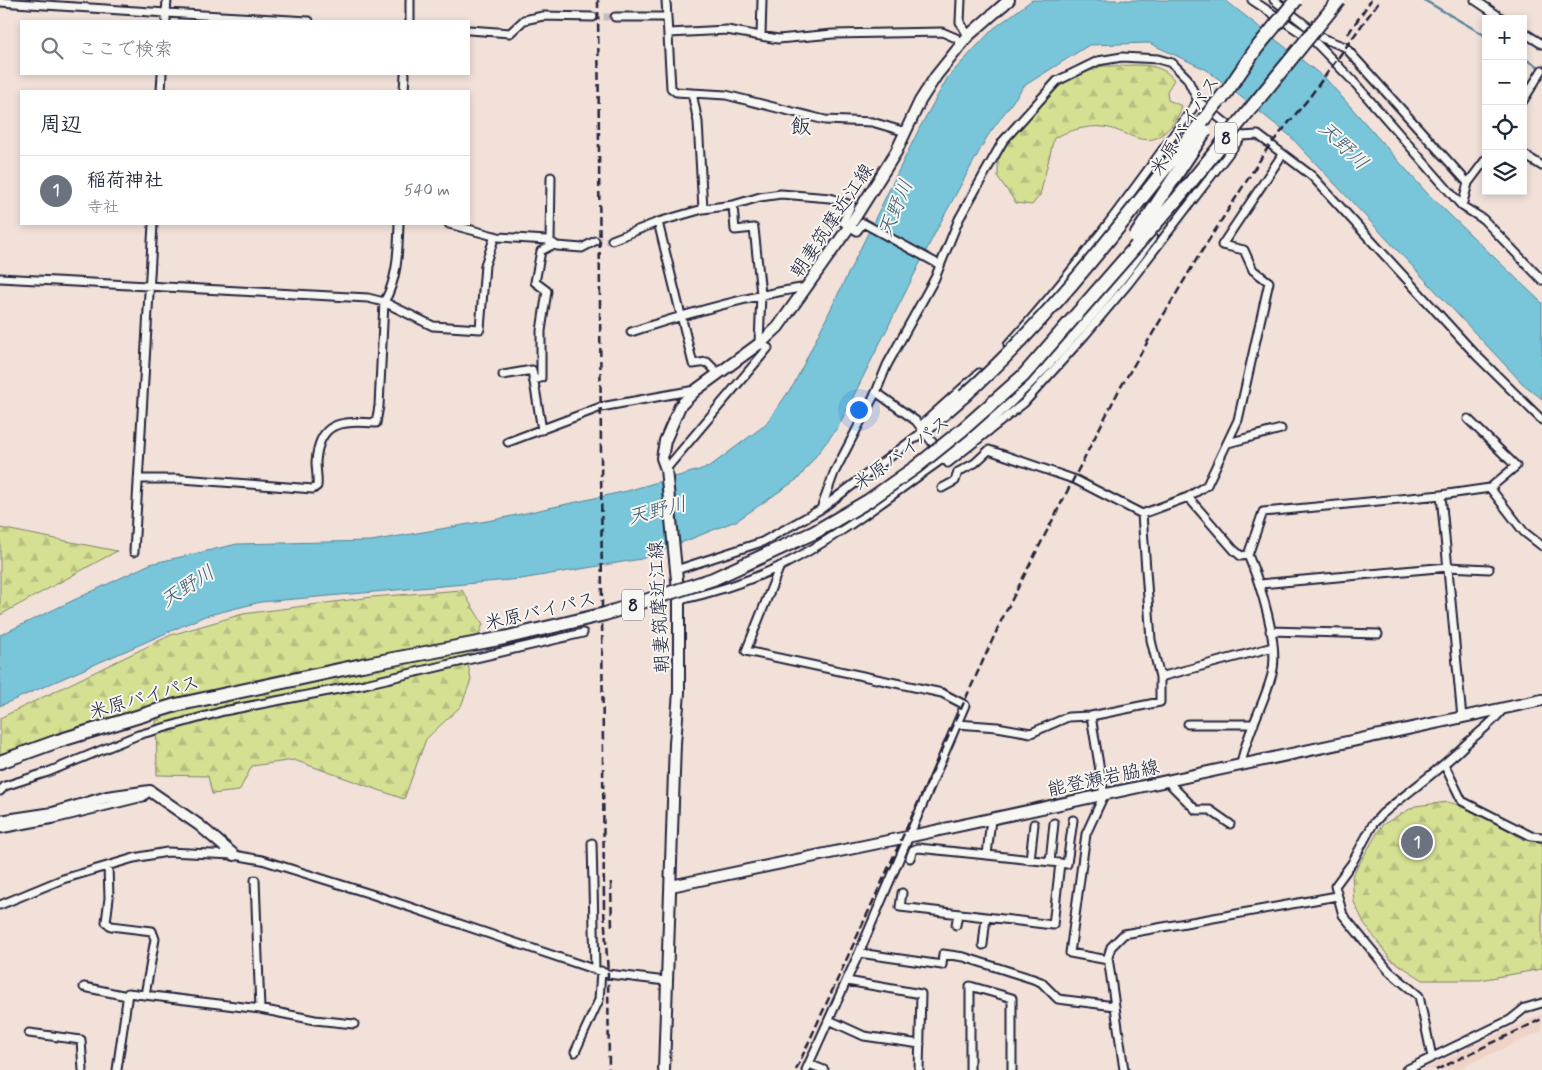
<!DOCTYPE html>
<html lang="ja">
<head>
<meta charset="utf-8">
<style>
	:root { --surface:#fff; --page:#f6f6f7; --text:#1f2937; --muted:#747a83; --line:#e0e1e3; --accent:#d93025 }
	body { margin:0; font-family:Mynerve,"Klee One",sans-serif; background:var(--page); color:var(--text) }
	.controls { position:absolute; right:15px; top:15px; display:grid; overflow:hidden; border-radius:0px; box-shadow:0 2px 8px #0003 }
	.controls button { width:45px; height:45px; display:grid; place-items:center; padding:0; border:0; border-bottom:1px solid var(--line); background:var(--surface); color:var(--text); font:25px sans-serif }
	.you { position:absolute; left:858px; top:409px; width:18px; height:18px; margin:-12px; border:4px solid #fff; border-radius:50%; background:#1a73e8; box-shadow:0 0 0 8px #1a73e833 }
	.badge { display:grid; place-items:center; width:32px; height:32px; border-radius:50%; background:var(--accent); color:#fff; font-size:16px; font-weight:700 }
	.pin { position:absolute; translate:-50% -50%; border:2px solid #fff; box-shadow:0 1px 5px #0006 }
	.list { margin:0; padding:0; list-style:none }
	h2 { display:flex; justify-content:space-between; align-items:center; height:65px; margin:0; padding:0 20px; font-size:21px }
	h2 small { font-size:16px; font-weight:400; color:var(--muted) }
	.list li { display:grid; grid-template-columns:32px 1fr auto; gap:15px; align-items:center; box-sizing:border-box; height:70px; padding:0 20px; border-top:1px solid var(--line) }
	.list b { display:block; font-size:19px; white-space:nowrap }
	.list p { margin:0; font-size:16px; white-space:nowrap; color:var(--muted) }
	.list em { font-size:16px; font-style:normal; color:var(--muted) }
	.icon { flex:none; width:28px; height:28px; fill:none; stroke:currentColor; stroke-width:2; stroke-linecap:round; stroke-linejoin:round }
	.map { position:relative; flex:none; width:1542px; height:1070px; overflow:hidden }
	.search { position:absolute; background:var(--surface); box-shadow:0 2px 8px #0003; left:20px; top:20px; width:450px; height:55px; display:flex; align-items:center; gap:12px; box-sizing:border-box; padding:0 18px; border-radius:0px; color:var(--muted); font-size:19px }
	.panel { position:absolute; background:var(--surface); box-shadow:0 2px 8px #0003; left:20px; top:90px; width:450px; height:135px; border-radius:0px }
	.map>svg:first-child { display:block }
	.built { fill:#efd3c8 }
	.forest { fill:url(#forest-firs); stroke:#7c8167 }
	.water { fill:#79c5d9; stroke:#56849a }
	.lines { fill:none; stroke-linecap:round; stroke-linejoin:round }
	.stream { stroke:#56849a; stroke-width:2.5 }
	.street-tunnel { stroke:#c8bbb9; stroke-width:7; stroke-dasharray:7 3.5; stroke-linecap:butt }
	.street-casing { stroke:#22223b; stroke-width:11 }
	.secondary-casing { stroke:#22223b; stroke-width:14 }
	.highway-casing { stroke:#22223b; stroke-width:16 }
	.street { stroke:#f6f6f2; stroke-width:7 }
	.secondary { stroke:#f6f6f2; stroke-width:10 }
	.highway { stroke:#f6f6f2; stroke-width:12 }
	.rail { stroke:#22223b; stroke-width:2.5; stroke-dasharray:8 4; stroke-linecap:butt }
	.highway-bridge-casing { stroke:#22223b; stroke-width:16; stroke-linecap:butt }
	.highway-bridge { stroke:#f6f6f2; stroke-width:12 }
	.labels { text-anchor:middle; stroke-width:4; stroke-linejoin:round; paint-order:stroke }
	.shield { fill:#f6f6f2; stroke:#626272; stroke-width:1 }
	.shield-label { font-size:18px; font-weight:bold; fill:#22223b }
	.street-label { font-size:19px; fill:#22223b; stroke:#f6f6f2 }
	.water-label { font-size:20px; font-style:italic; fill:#405b72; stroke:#f6f6f2 }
	.quarter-label { font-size:21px; fill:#22223b; stroke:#f6f6f2 }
</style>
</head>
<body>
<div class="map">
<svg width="1542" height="1070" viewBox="0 0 1542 1070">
	<defs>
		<pattern id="forest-firs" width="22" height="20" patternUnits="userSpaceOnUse" patternTransform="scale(1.25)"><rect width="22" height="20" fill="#d5e093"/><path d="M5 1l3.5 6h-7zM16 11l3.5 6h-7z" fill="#b7c080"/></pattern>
	</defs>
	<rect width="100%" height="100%" fill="#f2e1d9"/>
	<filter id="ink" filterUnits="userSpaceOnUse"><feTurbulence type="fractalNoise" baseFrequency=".02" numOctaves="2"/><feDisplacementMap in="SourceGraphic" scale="10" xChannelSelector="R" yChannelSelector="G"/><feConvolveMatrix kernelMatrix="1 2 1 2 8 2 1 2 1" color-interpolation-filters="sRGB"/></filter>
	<g filter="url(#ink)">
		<!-- built -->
		<path class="built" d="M1542 1014V1031L1456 1070H1422Z"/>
		<!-- forest -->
		<path class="forest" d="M1102 66C1125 67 1159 58 1174 80L1167 91 1168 100 1182 106C1178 118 1174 124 1165 132 1146 151 1125 129 1103 127 1087 125 1068 131 1054 138L1040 195 1032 205 1016 203 998 177V160L1006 142 1056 89 1072 78Z
			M0 528 117 551 0 615Z
			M462 590 483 624 468 663 471 680 461 706 426 739 404 799 294 760 252 766 239 791 212 794 208 776 157 775 156 706 77 727 0 754V718L171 635 243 614 372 597Z
			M1448 802 1479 811 1522 839 1542 843V969L1480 980H1423L1390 959 1364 923 1354 902 1352 876 1382 825 1415 806Z"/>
		<!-- water -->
		<path class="water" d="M1032 0H1225L1326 79 1426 192 1542 303V399L1522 383 1289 135 1207 70 1149 43 1089 45 1024 86 987 137 938 227 838 427 799 478 738 520 641 559 521 579 261 602 205 616 0 706V635L150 564 237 544 371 541 498 519 627 491 709 467 765 425 794 384 920 127 948 77 993 29Z"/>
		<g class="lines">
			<!-- stream -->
			<path class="stream" d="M1424 0 1486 36
				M1523 58 1541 68"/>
			<!-- street-tunnel -->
			<path class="street-tunnel" d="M593 17H615
				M595 241 612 240"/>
			<defs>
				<path id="street" d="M167 0 166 13 309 21
					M666 0 671 88 676 92 692 93 698 122 703 209 733 205 760 197 781 194 830 198 851 205 843 222 857 231 863 223 940 265
					M961 0 960 22 968 36
					M1252 0 1315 42 1353 81 1462 206 1483 219 1542 280
					M1274 0 1322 38 1345 47 1468 183
					M1475 0 1503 19
					M0 2 166 13V21
					M615 17H666
					M410 21V0
					M469 30 510 33 524 20 543 16 593 17
					M1523 32 1542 44
					M669 33 727 30 778 39 833 34 942 32 956 38 962 43
					M761 36 762 0
					M161 91 162 74
					M404 91 405 74
					M692 93 726 95 825 120 872 122 906 132
					M1523 101 1542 70
					M1523 154 1542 166
					M1462 206 1468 183 1486 159
					M658 222 693 364 707 362 719 374
					M449 224 498 237 547 240 557 246 582 248 595 241
					M612 240 658 222 703 209
					M550 242 551 177
					M0 278 368 298 384 302 433 326 480 329 485 265 495 236
					M631 332C689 313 747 296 807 287
					M1008 345C1078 268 1138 184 1198 101
					M503 375 532 370 542 430
					M533 380 541 378V331L547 291 535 282 541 251 554 244
					M876 392 916 421 939 451
					M1468 419 1516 466 1490 488
					M920 426 979 373
					M508 442 601 407 695 390
					M1228 443 1281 429
					M948 463 1024 403 1085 335 1128 284 1242 136
					M666 469 768 348 759 343 761 294 754 228 735 230 733 205
					M138 479H182L313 489 317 486C318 478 316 470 316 462 319 421 340 421 376 423L379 406 384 302C398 279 398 250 399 224
					M942 488 955 481 958 472 975 463 989 450 1076 480 1142 514 1188 497 1207 485 1238 420 1269 282 1253 270 1244 250 1222 245 1282 155
					M1441 495 1490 488 1524 532 1542 546
					M1188 497 1234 550 1241 556 1248 555
					M821 509 834 473 876 392 887 365 935 278 959 219 1003 141 1057 81 1098 61 1122 57 1158 59 1172 63 1187 78 1198 101 1242 136 1258 135 1312 176 1477 356 1542 420
					M1142 514 1151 640 1160 677
					M134 552 153 224
					M780 566 746 651 942 693 965 705 859 953 806 1070
					M676 570 762 542 821 509 924 431
					M1260 584 1448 567 1489 569
					M679 600C712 593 751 580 781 566 839 537 891 495 944 458
					M1270 631 1378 634
					M1091 716 1160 702V677L1273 647
					M957 724 997 727 1031 733 1068 717 1091 716 1104 795 1086 834 1070 953 1108 960
					M1188 724H1254
					M1241 765C1246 734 1264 705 1272 674 1280 645 1260 583 1248 555L1263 512 1441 495 1462 718
					M1445 766 1462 801 1531 836 1542 837
					M1167 781 1196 810H1210L1230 824
					M0 791 5 786 48 772 138 735 224 711 365 684 583 633
					M0 829 54 819 143 797 149 791
					M592 843 595 970
					M910 858 913 850 918 848 987 855 991 819
					M1030 860 1034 824
					M1050 862 1054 823
					M1060 863 1067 864 1073 820
					M108 866 109 898 106 922 111 926 152 931 155 939 145 995
					M255 880 260 1009
					M902 893 900 907 986 917
					M0 905 63 879 134 858 167 852 234 855 262 860 371 894 608 974 666 981
					M956 925 958 914
					M983 945 986 917 1053 925 1060 863 987 855
					M859 953 942 965 943 954 964 957 1033 979 1041 982 1058 999 1115 1006
					M847 981 921 994 919 1070
					M84 987 127 996
					M829 1020 864 1036 920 1044
					M29 1033 81 1040 83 1070
					M575 1052 599 1000 601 971
					M1432 1057 1419 996 1389 971 1343 915 1335 886 1352 863 1373 824 1382 814C1410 790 1440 770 1466 744 1479 732 1492 724 1503 709
					M809 1064 824 1070
					M117 1070 128 993 260 1009 315 1020 354 1024
					M970 1070V986L1012 998V1070
					M1124 1070 1108 957 1111 947 1124 934 1337 896
					M1406 1070 1510 1020 1525 1008 1542 1003"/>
				<path id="secondary" d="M0 821 53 813 107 797 150 791 199 825 234 855
					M671 886 907 837 1542 700
					M664 1070 675 743 679 692V600L666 469 662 458 665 441 680 406 696 390 763 341 778 327 849 227 896 152 920 101 936 76 968 36 1009 0"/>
				<path id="highway" d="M924 431 964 396
					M944 458C1024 394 1091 320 1150 237
					M0 762 58 741"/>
			</defs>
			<!-- street casing -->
			<use href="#street" class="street-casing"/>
			<!-- secondary casing -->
			<use href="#secondary" class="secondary-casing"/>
			<!-- highway casing -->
			<use href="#highway" class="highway-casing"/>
			<!-- street -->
			<use href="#street" class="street"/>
			<!-- secondary -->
			<use href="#secondary" class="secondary"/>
			<!-- highway -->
			<use href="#highway" class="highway"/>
			<!-- rail -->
			<path class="rail" d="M598 0 604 910 608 974 609 1070
				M1348 34 1371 0
				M611 882 612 930
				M796 1070 1002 619 1119 390 1198 257 1267 149 1309 98 1380 0
				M1436 1070 1542 1019"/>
			<defs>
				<path id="highway-bridge" d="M1221 100 1256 49 1296 0
					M1135 237 1205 131
					M964 396C1063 307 1141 197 1224 94
					M58 741 176 705 362 665 504 638 605 614 713 579 815 532 868 501 916 467 962 430 1023 376 1177 199 1339 0"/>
			</defs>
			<!-- highway-bridge casing -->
			<use href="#highway-bridge" class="highway-bridge-casing"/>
			<!-- highway-bridge -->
			<use href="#highway-bridge" class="highway-bridge"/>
		</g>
	</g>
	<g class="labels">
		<!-- shield labels -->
		<g class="shield">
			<rect x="1215" y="122.5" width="22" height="31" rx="4"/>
			<rect x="622" y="589.5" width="22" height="31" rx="4"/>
		</g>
		<g class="shield-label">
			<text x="1226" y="144">8</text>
			<text x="633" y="611">8</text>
		</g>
		<!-- street labels -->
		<g class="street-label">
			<text transform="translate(1184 125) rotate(-58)" y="7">米原バイパス</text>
			<text transform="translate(831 220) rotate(-56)" y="7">朝妻筑摩近江線</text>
			<text transform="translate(901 452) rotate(-36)" y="7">米原バイパス</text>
			<text transform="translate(658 607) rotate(-93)" y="7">朝妻筑摩近江線</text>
			<text transform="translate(540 610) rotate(-13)" y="7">米原バイパス</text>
			<text transform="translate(144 696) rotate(-16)" y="7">米原バイパス</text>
			<text transform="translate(1103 777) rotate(-12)" y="7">能登瀬岩脇線</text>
		</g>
		<!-- water labels -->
		<g class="water-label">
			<text transform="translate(1344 145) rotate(44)" y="7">天野川</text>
			<text transform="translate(895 208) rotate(-67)" y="7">天野川</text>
			<text transform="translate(657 510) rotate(-14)" y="7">天野川</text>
			<text transform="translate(187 586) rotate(-33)" y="7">天野川</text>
		</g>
		<!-- quarter labels -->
		<g class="quarter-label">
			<text x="801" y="133">飯</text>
		</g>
	</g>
</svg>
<div class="controls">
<button>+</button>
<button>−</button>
<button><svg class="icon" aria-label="locate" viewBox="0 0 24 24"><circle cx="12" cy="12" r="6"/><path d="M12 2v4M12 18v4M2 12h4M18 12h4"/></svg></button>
<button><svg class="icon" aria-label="layers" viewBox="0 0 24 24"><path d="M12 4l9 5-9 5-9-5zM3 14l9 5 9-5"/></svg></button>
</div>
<div class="you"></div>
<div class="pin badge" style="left:1417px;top:842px;background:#6b7280">1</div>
<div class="search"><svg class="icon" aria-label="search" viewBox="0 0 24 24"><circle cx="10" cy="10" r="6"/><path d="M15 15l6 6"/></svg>ここで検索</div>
<section class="panel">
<h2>周辺<small></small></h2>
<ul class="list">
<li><span class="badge" style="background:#6b7280">1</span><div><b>稲荷神社</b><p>寺社</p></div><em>540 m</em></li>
</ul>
</section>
</div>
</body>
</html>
